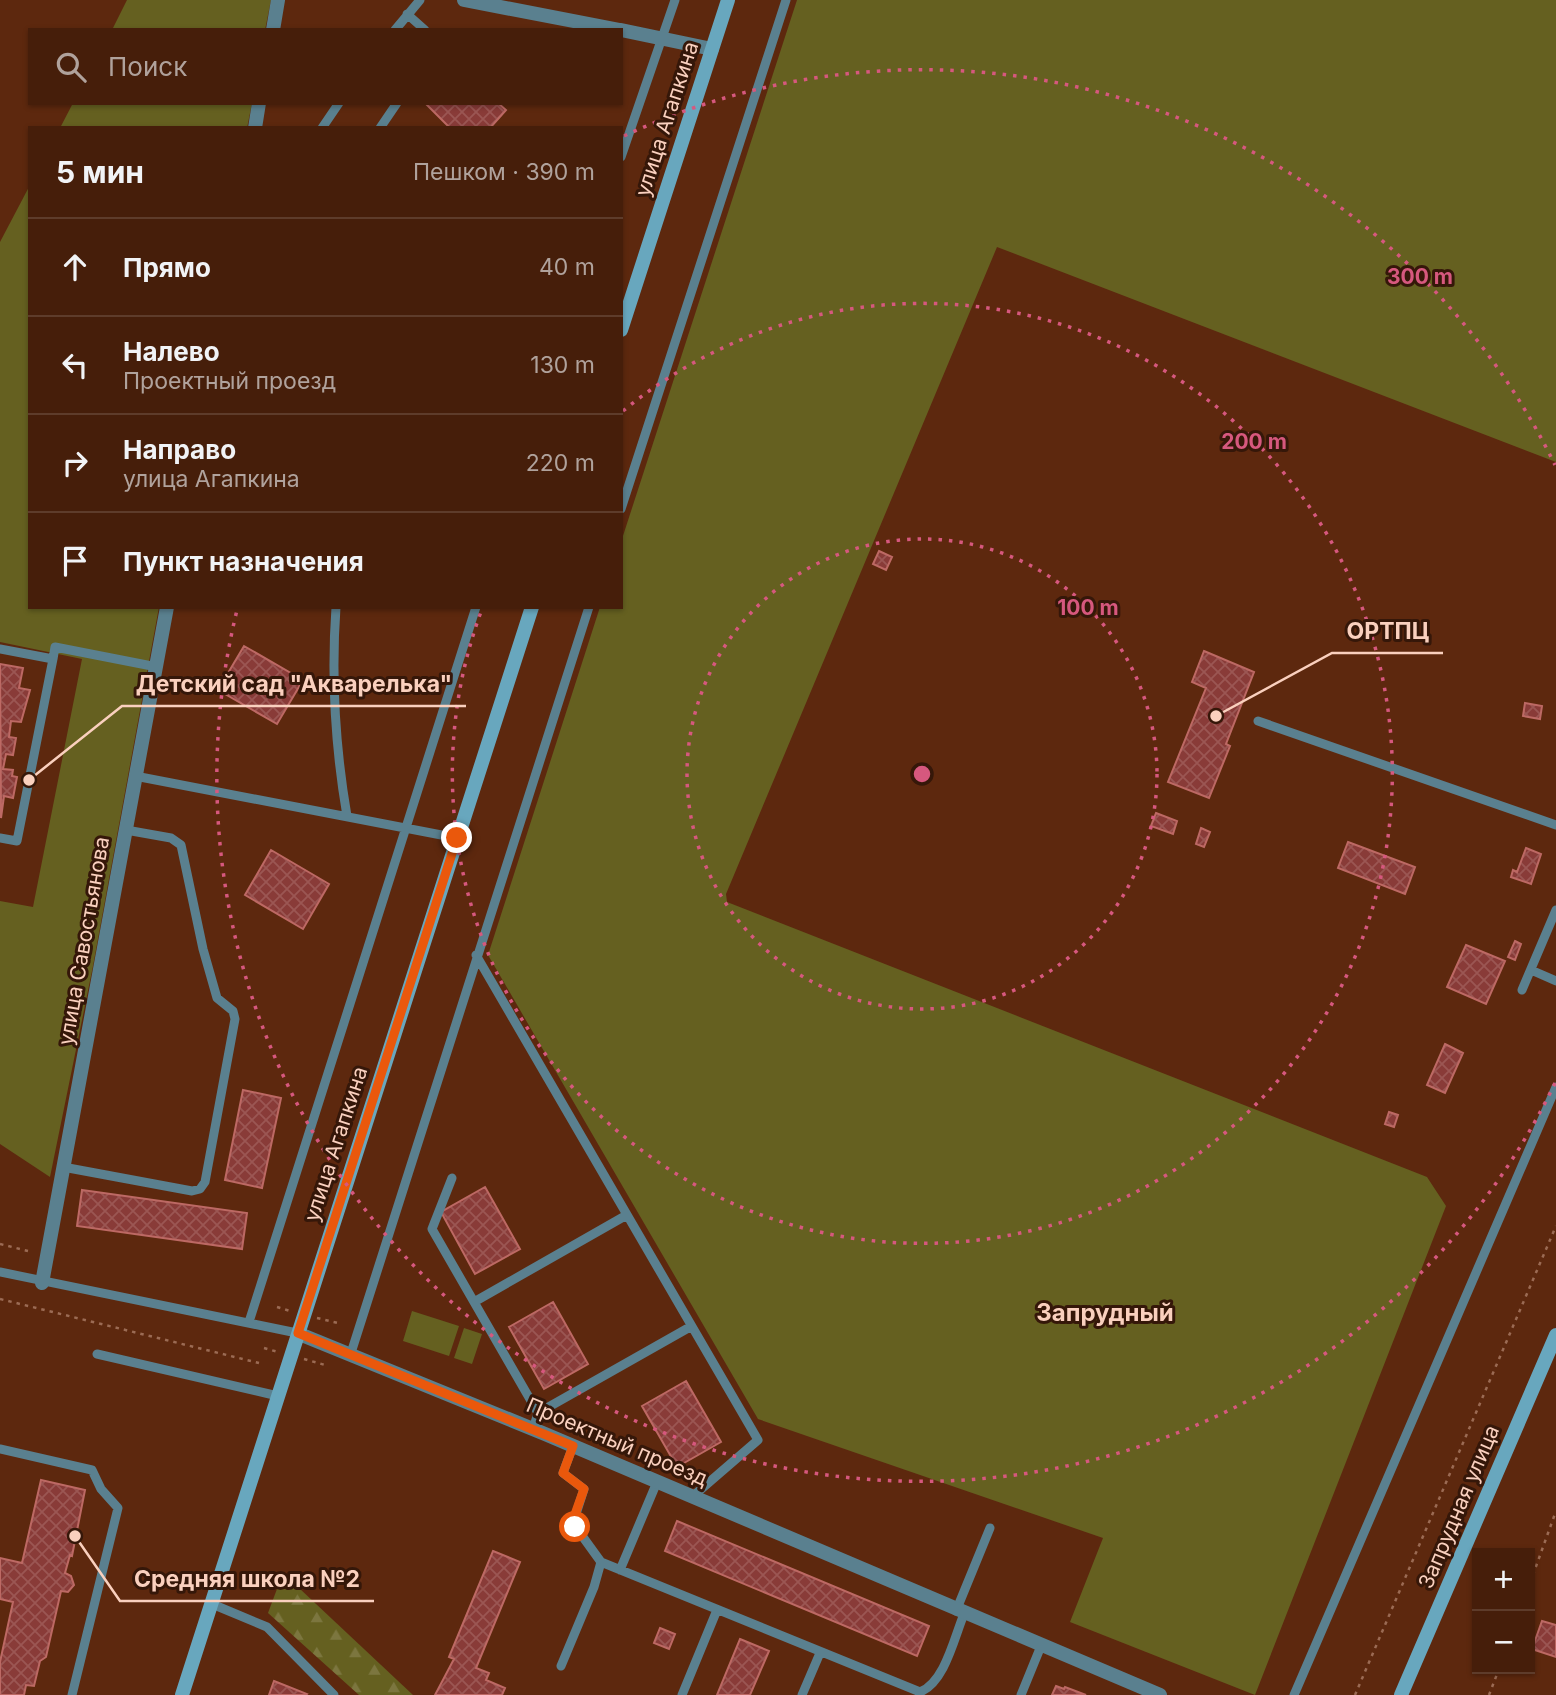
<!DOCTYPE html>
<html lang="ru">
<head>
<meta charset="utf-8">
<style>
	:root { --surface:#461e0a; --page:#4d2713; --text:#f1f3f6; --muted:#b0a29c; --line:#5e3c2b }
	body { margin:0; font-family:Inter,sans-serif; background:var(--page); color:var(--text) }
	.controls { position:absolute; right:21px; bottom:21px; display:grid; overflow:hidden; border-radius:0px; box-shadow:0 2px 5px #0004 }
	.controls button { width:63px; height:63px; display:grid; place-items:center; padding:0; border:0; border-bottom:2px solid var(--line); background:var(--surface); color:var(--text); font:35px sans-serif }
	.stop { position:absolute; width:21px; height:21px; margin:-16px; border:5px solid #ea580c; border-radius:50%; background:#fff }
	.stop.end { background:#ea580c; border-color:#fff; box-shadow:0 2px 7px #0008 }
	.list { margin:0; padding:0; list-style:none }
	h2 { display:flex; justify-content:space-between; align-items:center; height:91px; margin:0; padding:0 28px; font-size:30px }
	h2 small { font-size:23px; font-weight:400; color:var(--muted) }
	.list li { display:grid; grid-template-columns:46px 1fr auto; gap:21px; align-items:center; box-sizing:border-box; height:98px; padding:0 28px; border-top:2px solid var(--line) }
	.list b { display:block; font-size:26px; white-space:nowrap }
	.list p { margin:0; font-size:23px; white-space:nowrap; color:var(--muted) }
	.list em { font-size:23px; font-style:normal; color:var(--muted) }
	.icon { flex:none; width:38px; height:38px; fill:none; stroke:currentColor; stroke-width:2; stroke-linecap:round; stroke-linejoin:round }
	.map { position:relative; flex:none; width:1556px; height:1695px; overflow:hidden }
	.search { position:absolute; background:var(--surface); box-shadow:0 2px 5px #0004; left:28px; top:28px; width:595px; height:77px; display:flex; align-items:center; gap:18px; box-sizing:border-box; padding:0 24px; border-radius:0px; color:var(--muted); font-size:26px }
	.panel { position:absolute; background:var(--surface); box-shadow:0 2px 5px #0004; left:28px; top:126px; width:595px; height:483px; border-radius:0px }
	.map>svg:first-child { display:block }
	.grass { fill:#656020 }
	.forest { fill:url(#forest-firs) }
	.building { fill:url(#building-cross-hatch); stroke:#bd6964; stroke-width:2 }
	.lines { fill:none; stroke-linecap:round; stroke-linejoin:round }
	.path { stroke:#9b6b54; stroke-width:2.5; stroke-dasharray:3.5 5; stroke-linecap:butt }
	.service { stroke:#5a808f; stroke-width:9 }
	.minor { stroke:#5a808f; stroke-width:14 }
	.secondary { stroke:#68a7be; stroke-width:14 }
	.route { stroke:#ea580c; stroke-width:9 }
	.ring { fill:none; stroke:#d6587e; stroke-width:3.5; stroke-dasharray:3.5 7 }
	.labels { text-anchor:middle; stroke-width:6; stroke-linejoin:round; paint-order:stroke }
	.street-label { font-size:21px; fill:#fad0be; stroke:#351709 }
	.quarter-label { font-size:24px; font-weight:bold; fill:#fad0be; stroke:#351709 }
	.centre { fill:#d6587e; stroke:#351709; stroke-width:3.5 }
	.ring-label { font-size:21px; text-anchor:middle; font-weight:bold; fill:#d6587e; stroke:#351709; stroke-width:6; stroke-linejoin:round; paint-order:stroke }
	.leader { fill:none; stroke:#fad0be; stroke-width:2.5 }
	.callout-dot { fill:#fad0be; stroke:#351709; stroke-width:2.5 }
	.callout-label { font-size:23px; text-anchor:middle; font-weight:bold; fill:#fad0be; stroke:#351709; stroke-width:6; stroke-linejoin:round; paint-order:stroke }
</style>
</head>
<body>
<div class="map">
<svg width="1556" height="1695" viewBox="0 0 1556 1695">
	<defs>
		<pattern id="forest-firs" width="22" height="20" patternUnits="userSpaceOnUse" patternTransform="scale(1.75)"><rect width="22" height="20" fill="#656020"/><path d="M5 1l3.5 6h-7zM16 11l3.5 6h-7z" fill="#7c763f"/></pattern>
		<pattern id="building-cross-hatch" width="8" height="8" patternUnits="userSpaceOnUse" patternTransform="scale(1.75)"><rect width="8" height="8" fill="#893b38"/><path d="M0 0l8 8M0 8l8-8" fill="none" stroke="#9b5653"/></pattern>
	</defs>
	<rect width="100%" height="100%" fill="#5d280e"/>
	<!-- grass -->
	<path class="grass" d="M127 0H271L265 30H112Z
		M797 0H1556V462L997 247 726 894 727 902 1427 1177 1446 1206 1255 1695 1070 1622 1103 1538 758 1419 488 955 600 607H621V542Z
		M73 103H252L247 128H60Z
		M30 185V607H159L93 966 50 1177 0 1144V901L33 907 82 659 0 642V242Z
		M412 1311 459 1326 449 1356 403 1341Z
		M464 1328 482 1334 472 1364 454 1358Z"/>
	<!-- forest -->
	<path class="forest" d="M283 1573 413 1695H359L268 1613Z"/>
	<!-- building -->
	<path class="building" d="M425 103H498L506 110 490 128H450Z
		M879 551 892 557 886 570 873 564Z
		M244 646 303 680 277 724 218 690Z
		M1204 651 1254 672 1226 744 1230 746 1209 798 1168 782 1206 688 1192 682Z
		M0 664 23 668 19 688 30 690 21 722 11 721 9 737 16 738 13 755 6 754 3 769 13 770 12 776 17 777 13 798 4 796 1 818Z
		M1525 703 1542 706 1540 719 1523 716Z
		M1156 813 1177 821 1173 834 1151 826Z
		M1201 828 1210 832 1204 847 1196 844Z
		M1348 842 1415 867 1405 894 1338 868Z
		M1526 848 1541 854 1531 884 1511 877 1513 870 1517 872Z
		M271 850 329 884 303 929 245 895Z
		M1515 941 1521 944 1515 960 1508 957Z
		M1466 945 1505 961 1486 1004 1447 987Z
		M1445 1044 1463 1053 1445 1093 1427 1085Z
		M243 1090 281 1098 262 1188 225 1180Z
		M1389 1112 1398 1115 1394 1127 1385 1124Z
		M485 1187 520 1249 475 1274 441 1212Z
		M82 1190 247 1213 242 1249 77 1226Z
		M553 1302 588 1364 544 1389 509 1327Z
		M686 1381 721 1442 677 1467 642 1406Z
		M41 1480 85 1490 72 1556 70 1555 65 1573 71 1576 74 1585 68 1592 61 1591 46 1657 40 1661 34 1686 26 1685 24 1695H0V1662L13 1602 0 1599V1558L22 1563Z
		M677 1521 929 1626 917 1656 665 1551Z
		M493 1551 520 1562 476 1668 489 1673 486 1680 505 1688 502 1695H435L454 1659 449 1657Z
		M1542 1621 1556 1625V1657L1532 1649Z
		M660 1628 675 1634 669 1649 654 1643Z
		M740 1639 769 1651 750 1695H717Z
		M274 1681 307 1694 306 1695H269Z
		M1056 1686 1064 1689 1065 1687 1086 1695H1052Z"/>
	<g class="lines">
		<!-- path -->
		<path class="path" d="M0 1244 28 1251
			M0 1299 259 1363
			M277 1307 290 1311
			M317 1318 338 1323
			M264 1348 278 1352
			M304 1359 325 1365
			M1530 1583 1556 1511
			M1355 1695 1556 1226
			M1489 1695 1499 1669"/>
		<!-- service -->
		<path class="service" d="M407 14 425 30
			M395 30 420 0
			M322 128 339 103
			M380 128 397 103
			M621 157 675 0
			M621 509 786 0
			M336 607C331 678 335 746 347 816
			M0 649 53 659 17 841 0 838
			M53 659 55 647 157 667
			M1258 721 1556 825
			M135 776 457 838
			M476 955 758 1440 692 1497
			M1531 970 1556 981
			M1522 990 1556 910
			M63 1167 192 1191 200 1189 205 1182 235 1019 233 1011 217 998 203 949 181 845 171 838 126 830
			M452 1178 432 1229 538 1413
			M0 1272 297 1333
			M474 1302 625 1216
			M249 1322 476 607
			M351 1353 589 607
			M97 1354 278 1396
			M533 1429 538 1413 690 1327
			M573 1446 563 1473 584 1489 574 1520 575 1526 601 1562 920 1692C945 1682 954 1638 964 1614
			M0 1449 92 1470 101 1489 118 1508 72 1695
			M620 1570 657 1482
			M212 1604 267 1627 334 1695
			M956 1611 990 1528
			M561 1666 594 1587 601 1562
			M682 1695 717 1610
			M802 1695 820 1653
			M1021 1695 1041 1646
			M1294 1695 1556 1087"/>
		<!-- minor -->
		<path class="minor" d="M464 0 620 30
			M273 30 278 0
			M621 30 712 49
			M255 128 259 103
			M42 1283 167 607
			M297 1333 545 1434 1160 1695"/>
		<!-- secondary -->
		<path class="secondary" d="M621 330 728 0
			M182 1695 532 607
			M1401 1695 1556 1335"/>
	</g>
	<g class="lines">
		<!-- route -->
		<path class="route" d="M457 838 298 1333 573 1446 563 1473 584 1489 573 1520 575 1527"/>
	</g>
	<!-- distance rings -->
	<g class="ring">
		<circle cx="922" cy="774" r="235"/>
		<path d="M623 411A470 470 0 1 1 482 609"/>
		<path d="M1555 1083A704 704 0 0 1 237 610M624 136A704 704 0 0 1 1555 465"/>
	</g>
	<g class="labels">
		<!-- street labels -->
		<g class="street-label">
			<text transform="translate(667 119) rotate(-72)" y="7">улица Агапкина</text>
			<text transform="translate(84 941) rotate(-80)" y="7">улица Савостьянова</text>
			<text transform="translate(336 1144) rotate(-72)" y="7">улица Агапкина</text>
			<text transform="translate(617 1442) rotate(23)" y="7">Проектный проезд</text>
			<text transform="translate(1459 1507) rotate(-67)" y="7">Запрудная улица</text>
		</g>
		<!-- quarter labels -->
		<g class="quarter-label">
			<text x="1105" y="1321">Запрудный</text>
		</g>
	</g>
	<circle cx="922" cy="774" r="10" class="centre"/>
	<g class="ring-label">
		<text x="1420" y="284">300 m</text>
		<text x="1254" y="449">200 m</text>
		<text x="1088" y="615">100 m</text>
	</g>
	<!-- callouts -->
	<path class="leader" d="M1216 716L1332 653H1443M29 780L122 706H466M75 1536L120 1601H374"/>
	<g class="callout-dot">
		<circle cx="1216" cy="716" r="7"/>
		<circle cx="29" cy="780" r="7"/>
		<circle cx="75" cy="1536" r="7"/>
	</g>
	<g class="callout-label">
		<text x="1388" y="639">ОРТПЦ</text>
		<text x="294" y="692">Детский сад "Акварелька"</text>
		<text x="247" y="1587">Средняя школа №2</text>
	</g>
</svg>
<div class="controls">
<button>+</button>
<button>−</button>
</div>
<div class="stop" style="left:575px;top:1527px"></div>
<div class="stop end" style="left:457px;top:838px"></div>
<div class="search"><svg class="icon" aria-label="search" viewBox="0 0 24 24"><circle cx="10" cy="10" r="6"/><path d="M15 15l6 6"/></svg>Поиск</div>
<section class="panel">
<h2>5 мин<small>Пешком · 390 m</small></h2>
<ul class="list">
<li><svg class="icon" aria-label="ahead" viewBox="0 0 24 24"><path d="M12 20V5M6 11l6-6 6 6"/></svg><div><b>Прямо</b></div><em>40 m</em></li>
<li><svg class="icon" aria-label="left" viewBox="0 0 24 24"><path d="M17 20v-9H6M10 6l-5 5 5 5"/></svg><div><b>Налево</b><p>Проектный проезд</p></div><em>130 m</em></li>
<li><svg class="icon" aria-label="right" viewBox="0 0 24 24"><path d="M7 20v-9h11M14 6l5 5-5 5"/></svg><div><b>Направо</b><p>улица Агапкина</p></div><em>220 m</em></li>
<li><svg class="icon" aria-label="arrive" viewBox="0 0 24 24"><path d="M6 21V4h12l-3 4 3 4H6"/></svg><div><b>Пункт назначения</b></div></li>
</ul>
</section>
</div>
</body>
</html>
